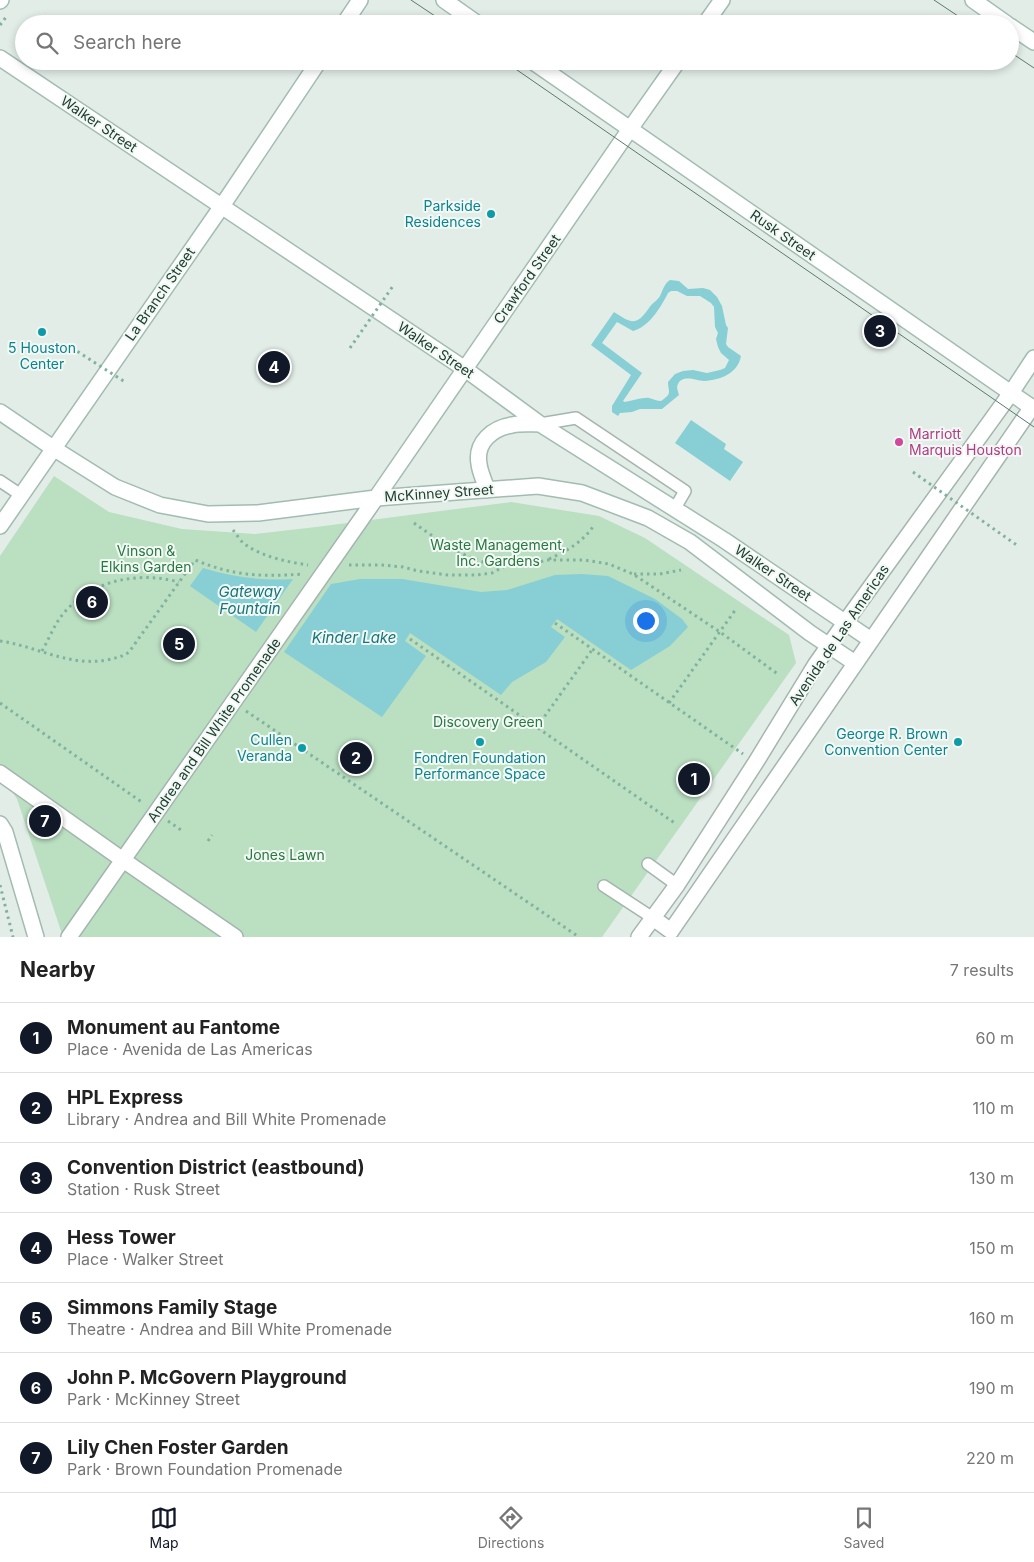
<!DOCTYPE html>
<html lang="en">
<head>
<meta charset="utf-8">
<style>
	:root { --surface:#fff; --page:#f2f2f2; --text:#222; --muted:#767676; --line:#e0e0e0; --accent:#111827 }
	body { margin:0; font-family:Inter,sans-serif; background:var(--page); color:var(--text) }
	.you { position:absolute; left:645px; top:620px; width:18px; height:18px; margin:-12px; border:4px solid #fff; border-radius:50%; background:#1a73e8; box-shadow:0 0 0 8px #1a73e833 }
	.badge { display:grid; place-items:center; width:32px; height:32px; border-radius:50%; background:var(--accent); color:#fff; font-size:16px; font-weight:700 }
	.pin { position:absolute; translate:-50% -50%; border:2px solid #fff; box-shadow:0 1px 5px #0006 }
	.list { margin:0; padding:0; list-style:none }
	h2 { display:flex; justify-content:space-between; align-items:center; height:65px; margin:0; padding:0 20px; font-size:21px }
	h2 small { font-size:16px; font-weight:400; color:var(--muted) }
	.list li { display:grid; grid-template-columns:32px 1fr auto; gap:15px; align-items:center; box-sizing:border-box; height:70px; padding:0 20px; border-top:1px solid var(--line) }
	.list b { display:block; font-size:19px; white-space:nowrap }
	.list p { margin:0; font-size:16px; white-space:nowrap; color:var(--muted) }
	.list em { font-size:16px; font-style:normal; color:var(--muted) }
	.icon { flex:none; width:28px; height:28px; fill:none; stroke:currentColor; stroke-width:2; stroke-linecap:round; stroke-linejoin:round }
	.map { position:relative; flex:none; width:1034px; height:937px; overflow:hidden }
	.search { position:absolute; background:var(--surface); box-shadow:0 2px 8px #0003; left:15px; right:15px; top:15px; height:55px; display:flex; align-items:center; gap:12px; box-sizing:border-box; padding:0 18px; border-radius:28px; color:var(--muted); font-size:19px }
	.sheet { height:555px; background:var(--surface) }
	nav { display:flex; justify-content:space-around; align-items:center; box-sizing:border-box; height:70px; border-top:1px solid var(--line); background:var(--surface); font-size:14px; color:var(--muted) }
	nav a { display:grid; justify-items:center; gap:2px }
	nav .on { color:var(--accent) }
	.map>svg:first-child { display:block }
	.green { fill:#badfc1 }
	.water { fill:#87cfd4; fill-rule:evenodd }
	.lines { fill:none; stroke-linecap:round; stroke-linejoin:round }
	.lane-casing { stroke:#a4b5ae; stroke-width:14 }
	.street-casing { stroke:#a4b5ae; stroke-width:18 }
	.secondary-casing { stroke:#a2bcb1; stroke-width:18 }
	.path { stroke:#81b29e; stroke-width:3; stroke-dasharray:2.5 4; stroke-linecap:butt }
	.lane { stroke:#fff; stroke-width:11 }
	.street { stroke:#fff; stroke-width:15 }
	.secondary { stroke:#fff; stroke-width:15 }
	.tram { stroke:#5b7a6f; stroke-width:1 }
	.path-bridge { stroke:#81b29e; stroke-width:3; stroke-dasharray:2.5 4; stroke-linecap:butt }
	.culture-dot { fill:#0f9aa8; stroke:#f2f9f5; stroke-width:2 }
	.hotel-dot { fill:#d1479c; stroke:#f2f9f5; stroke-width:2 }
	.labels { text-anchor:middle; stroke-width:4; stroke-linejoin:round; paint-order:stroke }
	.street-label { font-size:14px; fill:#213f34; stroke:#f2f9f5 }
	.culture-label { font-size:14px; fill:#0d838f; stroke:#f2f9f5; text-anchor:end }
	.hotel-label { font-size:14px; fill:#b23c85; stroke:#f2f9f5; text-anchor:start }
	.park-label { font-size:14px; fill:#297741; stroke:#f2f9f5 }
	.water-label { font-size:15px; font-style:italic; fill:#18757d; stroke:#f2f9f5 }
</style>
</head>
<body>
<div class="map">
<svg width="1034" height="937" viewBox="0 0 1034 937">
	<rect width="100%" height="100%" fill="#e2ede7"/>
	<!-- green -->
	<path class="green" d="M54 476 109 512 182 529 255 534 316 527 511 502 599 516 645 538 789 635 796 663 602 937H63L17 799 0 773V556Z"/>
	<!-- water -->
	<path class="water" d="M670 280 679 281 688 289 703 288 710 290 717 297 722 306 726 325 728 328 726 344 728 347 741 356C738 373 721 380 704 381 697 381 683 374 678 384 676 387 678 392 679 395L662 409H640L632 412 620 413 618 416 612 412V406L631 375 591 345 614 312C631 323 636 327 649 308 652 303 657 301 660 296 663 290 664 284 670 280ZM671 291H677L687 296H700L711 303 714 307 715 327 718 333 716 339 718 347 721 353 729 360 725 368 720 370 707 373 693 370 683 371 675 374 668 382C668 392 673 393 661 401 657 401 654 399 649 398 645 397 630 401 625 402L623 401 642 373 602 343 617 322 633 331C649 327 661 307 668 293Z
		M691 420 726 444 724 449 743 462 730 481 675 443Z
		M203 568C233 577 261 581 293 579L256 632 190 586Z
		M582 574 608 576 655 599 682 619 688 627 670 646 631 670 557 619 551 627 565 637 546 662 512 682 501 695 410 633 405 641 426 656 382 717 284 652 331 584 360 579H402L481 592 507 590 555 575Z"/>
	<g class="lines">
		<defs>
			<path id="lane" d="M540 424 576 418 685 491 675 508
				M0 481 21 495
				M648 864 677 885
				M604 886 653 918"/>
			<path id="street" d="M0 773 123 860 235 937
				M653 918 671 931 1032 407
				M69 937 376 498
				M639 937 677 885 756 762 816 664 854 610 1011 393"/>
			<path id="secondary" d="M444 0 478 24
				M973 0 1007 24
				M0 1 1 0
				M344 24 360 0
				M705 24 722 0
				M1010 26 1034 42
				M0 58 465 369 540 424 724 540 871 640
				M532 61 1034 409
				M1011 393 1034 358
				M0 412 53 448 115 487 160 505 208 514 258 513 376 498 538 486 582 493 648 518 690 542 810 633 855 663
				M487 490C485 482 480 473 479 464 475 442 493 428 512 425 521 423 531 424 540 424
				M376 498 630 129 678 61
				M0 526 222 206 319 61
				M0 824 5 832 36 937"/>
		</defs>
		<!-- lane casing -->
		<use href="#lane" class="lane-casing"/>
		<!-- street casing -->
		<use href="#street" class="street-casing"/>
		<!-- secondary casing -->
		<use href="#secondary" class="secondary-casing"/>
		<!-- path -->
		<path class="path" d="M0 25 6 17
			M414 523C441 542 471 564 505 566
			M233 530C237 535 241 542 246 545 263 557 288 562 308 565
			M549 559C567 551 584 541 594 525
			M349 565H382L403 567 418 571 448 575H476L492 573 505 566 528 565 547 560H584L609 564 633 574 720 632 779 675
			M634 574H660L681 570
			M555 623 743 754
			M410 639 676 824
			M0 641C36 646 69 667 107 660 115 658 122 657 129 652L195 560C234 576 261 577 303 574
			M42 651C49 639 54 625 63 614 91 580 138 571 179 582
			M0 703 143 803
			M669 703 736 609
			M246 711 579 937
			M537 727 592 650
			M168 821 184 832
			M208 841 212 835
			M0 885 13 937"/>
		<!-- lane -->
		<use href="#lane" class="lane"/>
		<!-- street -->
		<use href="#street" class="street"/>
		<!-- secondary -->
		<use href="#secondary" class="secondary"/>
		<!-- tram -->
		<path class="tram" d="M411 0 447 24
			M934 0 970 24
			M1010 52 1034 68
			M504 61 1034 427"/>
		<!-- path-bridge -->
		<path class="path-bridge" d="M72 348 125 382
			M350 348 393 286
			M913 472 1018 546"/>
	</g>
	<!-- markers -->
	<g class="culture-dot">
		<circle cx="491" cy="214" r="5"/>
		<circle cx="42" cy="332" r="5"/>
		<circle cx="480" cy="742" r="5"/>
		<circle cx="958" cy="742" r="5"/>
		<circle cx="302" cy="748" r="5"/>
	</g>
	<circle class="hotel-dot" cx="899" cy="442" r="5"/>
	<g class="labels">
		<!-- street labels -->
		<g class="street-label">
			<text transform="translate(99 124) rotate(34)" y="5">Walker Street</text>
			<text transform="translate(783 235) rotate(35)" y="5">Rusk Street</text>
			<text transform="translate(527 279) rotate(-55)" y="5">Crawford Street</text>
			<text transform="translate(160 294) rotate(-55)" y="5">La Branch Street</text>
			<text transform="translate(436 350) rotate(34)" y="5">Walker Street</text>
			<text transform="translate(439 493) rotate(-4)" y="5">McKinney Street</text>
			<text transform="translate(773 573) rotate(34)" y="5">Walker Street</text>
			<text transform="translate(839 635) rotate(-56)" y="5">Avenida de Las Americas</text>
			<text transform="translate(214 730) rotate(-55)" y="5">Andrea and Bill White Promenade</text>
		</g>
		<!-- culture labels -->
		<g class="culture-label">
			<text x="481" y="211">Parkside<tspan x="481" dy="16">Residences</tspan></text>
			<text x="42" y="353" text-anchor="middle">5 Houston<tspan x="42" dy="16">Center</tspan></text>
			<text x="948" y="739">George R. Brown<tspan x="948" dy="16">Convention Center</tspan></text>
			<text x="292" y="745">Cullen<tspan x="292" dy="16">Veranda</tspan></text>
			<text x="480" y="763" text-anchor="middle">Fondren Foundation<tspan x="480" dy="16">Performance Space</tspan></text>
		</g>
		<!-- hotel labels -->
		<g class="hotel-label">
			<text x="909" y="439">Marriott<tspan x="909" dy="16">Marquis Houston</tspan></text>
		</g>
		<!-- park labels -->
		<g class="park-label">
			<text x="498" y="550">Waste Management,<tspan x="498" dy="16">Inc. Gardens</tspan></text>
			<text x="146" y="556">Vinson &amp;<tspan x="146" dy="16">Elkins Garden</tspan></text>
			<text x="488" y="727">Discovery Green</text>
			<text x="285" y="860">Jones Lawn</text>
		</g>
		<!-- water labels -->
		<g class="water-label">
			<text x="250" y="597">Gateway<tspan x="250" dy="17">Fountain</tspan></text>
			<text x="354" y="643">Kinder Lake</text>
		</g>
	</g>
</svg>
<div class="you"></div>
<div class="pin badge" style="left:694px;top:779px">1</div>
<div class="pin badge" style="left:356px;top:758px">2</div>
<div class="pin badge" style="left:880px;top:331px">3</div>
<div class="pin badge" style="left:274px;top:367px">4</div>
<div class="pin badge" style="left:179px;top:644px">5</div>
<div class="pin badge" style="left:92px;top:602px">6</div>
<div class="pin badge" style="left:45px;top:821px">7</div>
<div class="search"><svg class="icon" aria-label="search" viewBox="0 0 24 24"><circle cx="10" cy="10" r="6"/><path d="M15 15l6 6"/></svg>Search here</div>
</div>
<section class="sheet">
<h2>Nearby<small>7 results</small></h2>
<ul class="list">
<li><span class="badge">1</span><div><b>Monument au Fantome</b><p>Place · Avenida de Las Americas</p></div><em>60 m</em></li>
<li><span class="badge">2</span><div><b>HPL Express</b><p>Library · Andrea and Bill White Promenade</p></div><em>110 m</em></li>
<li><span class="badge">3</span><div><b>Convention District (eastbound)</b><p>Station · Rusk Street</p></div><em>130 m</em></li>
<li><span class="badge">4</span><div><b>Hess Tower</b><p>Place · Walker Street</p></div><em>150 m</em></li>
<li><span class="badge">5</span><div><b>Simmons Family Stage</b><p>Theatre · Andrea and Bill White Promenade</p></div><em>160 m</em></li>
<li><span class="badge">6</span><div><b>John P. McGovern Playground</b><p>Park · McKinney Street</p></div><em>190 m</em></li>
<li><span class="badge">7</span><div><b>Lily Chen Foster Garden</b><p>Park · Brown Foundation Promenade</p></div><em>220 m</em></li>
</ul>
</section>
<nav>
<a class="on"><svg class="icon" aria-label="map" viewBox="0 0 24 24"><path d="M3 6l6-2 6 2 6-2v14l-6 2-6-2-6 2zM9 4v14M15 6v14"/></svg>Map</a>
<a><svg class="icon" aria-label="directions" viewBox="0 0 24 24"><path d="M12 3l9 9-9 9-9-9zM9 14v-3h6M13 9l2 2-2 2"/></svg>Directions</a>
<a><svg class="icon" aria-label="saved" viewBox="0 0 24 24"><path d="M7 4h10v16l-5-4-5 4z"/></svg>Saved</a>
</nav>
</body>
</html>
